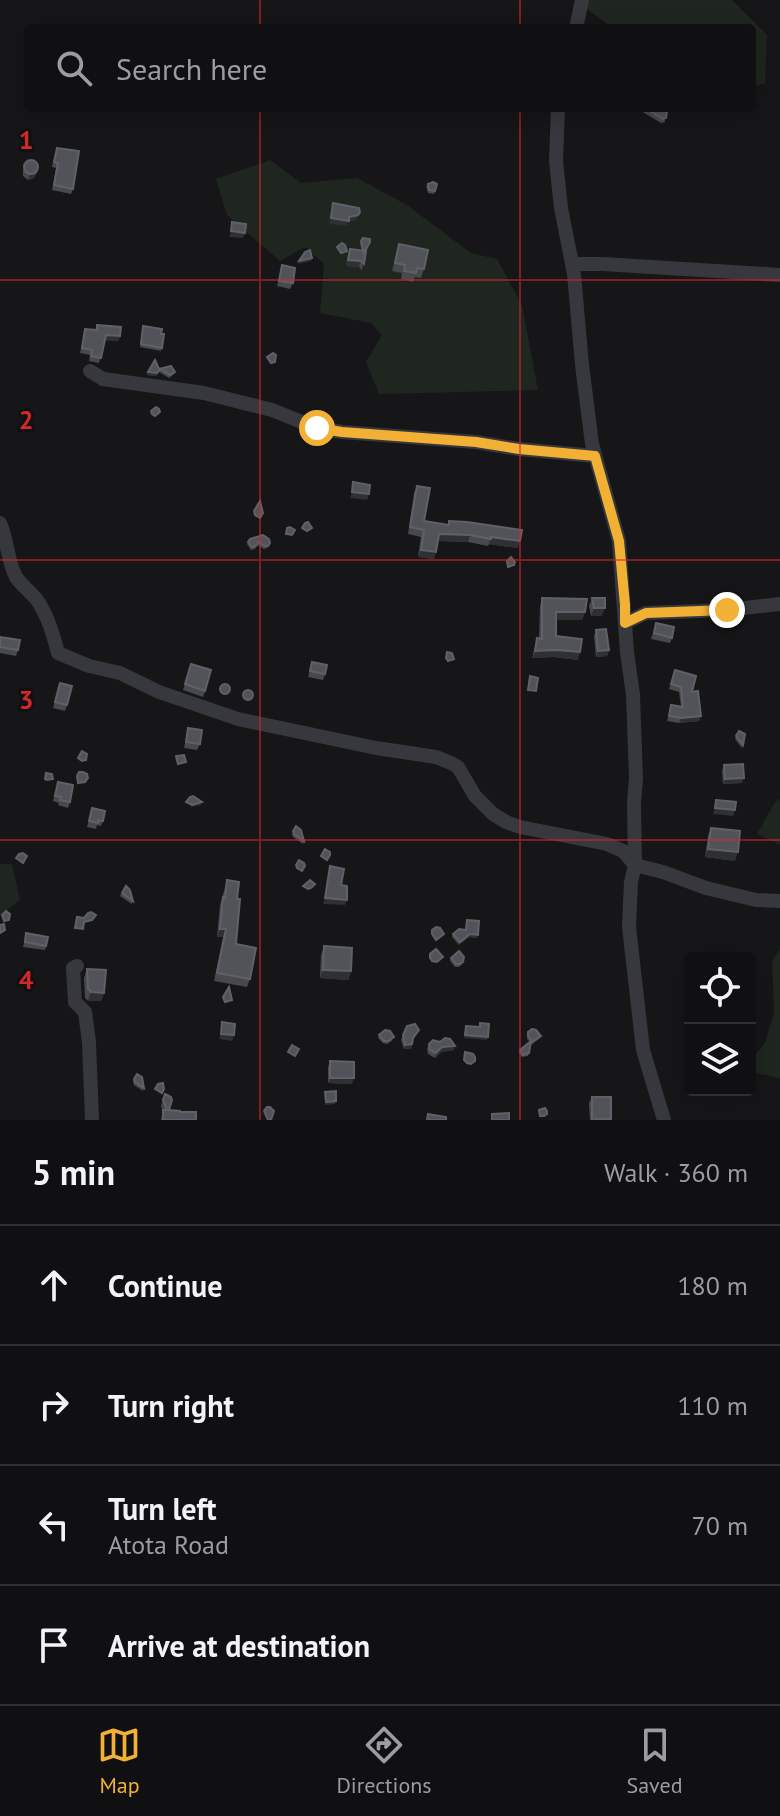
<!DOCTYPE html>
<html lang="en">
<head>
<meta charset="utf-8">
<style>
	:root { --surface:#101012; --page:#1e1e20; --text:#f1f3f6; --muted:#9c9d9f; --line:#303032; --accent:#f2b134 }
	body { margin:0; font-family:"PT Sans",sans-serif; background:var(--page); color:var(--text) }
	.controls { position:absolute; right:24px; bottom:24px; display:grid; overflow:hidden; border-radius:8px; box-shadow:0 4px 20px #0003 }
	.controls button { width:72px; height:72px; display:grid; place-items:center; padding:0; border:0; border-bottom:2px solid var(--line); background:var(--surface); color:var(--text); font:40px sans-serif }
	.stop { position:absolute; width:24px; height:24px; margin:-18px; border:6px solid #f2b134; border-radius:50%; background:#fff }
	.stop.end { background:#f2b134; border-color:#fff; box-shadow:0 2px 8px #0008 }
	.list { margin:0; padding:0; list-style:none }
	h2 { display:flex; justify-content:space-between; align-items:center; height:104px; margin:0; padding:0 32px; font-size:34px }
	h2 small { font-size:26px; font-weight:400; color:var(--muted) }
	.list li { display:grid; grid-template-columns:52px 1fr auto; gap:24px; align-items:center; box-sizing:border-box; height:120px; padding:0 32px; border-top:2px solid var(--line) }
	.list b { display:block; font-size:30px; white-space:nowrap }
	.list p { margin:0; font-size:26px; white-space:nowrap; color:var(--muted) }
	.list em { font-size:26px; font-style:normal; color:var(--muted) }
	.icon { flex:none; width:44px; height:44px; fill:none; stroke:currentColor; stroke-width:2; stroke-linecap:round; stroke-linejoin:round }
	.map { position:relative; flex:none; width:780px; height:1120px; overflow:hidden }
	.search { position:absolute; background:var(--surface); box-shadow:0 4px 20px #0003; left:24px; right:24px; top:24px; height:88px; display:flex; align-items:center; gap:20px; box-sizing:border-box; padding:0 28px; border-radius:8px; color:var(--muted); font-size:30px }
	.sheet { height:584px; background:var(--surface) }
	nav { display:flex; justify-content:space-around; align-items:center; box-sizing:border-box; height:112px; border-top:2px solid var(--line); background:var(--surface); font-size:22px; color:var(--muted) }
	nav a { display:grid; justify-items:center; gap:4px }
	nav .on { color:var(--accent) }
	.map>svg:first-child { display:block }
	.green { fill:#1e261f }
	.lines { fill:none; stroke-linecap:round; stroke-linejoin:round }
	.minor { stroke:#37383d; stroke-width:14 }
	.wall { fill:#47494d }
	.shaded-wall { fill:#2f3033 }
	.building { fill:#525359; stroke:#5f6168; stroke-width:2 }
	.route { stroke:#f2b134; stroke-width:10 }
	.grid { fill:none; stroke:#d62828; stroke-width:2; stroke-opacity:0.55 }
	.grid-label { font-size:26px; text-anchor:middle; font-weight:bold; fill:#d62828; stroke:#111113; stroke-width:6; stroke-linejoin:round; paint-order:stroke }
</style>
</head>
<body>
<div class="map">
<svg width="780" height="1120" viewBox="0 0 780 1120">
	<rect width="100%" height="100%" fill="#161618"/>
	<!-- green -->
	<path class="green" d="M574 0H732L767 35 765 83 752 87V28H613Z
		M270 160 301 183 357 178 407 205 471 253 497 259 522 305 538 390 379 394 366 362 382 335 371 323 320 313 324 264 305 247 280 261 227 215 216 179Z
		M780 799V845L757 834 775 802Z
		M0 864H12L20 900 0 916Z
		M780 949V1078L754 1073 750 1066V1061L765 1043 774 1013 772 961Z"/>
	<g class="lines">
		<!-- minor -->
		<path class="minor" d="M576 28 582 0
			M558 108 556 161 561 208 574 274 582 365 592 444 619 541 627 652 633 695 636 778 634 803 635 865 631 882 629 927 643 1050 664 1120
			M572 264H603L780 275
			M90 371 103 379 204 393 272 410 317 428 342 432 476 442 519 449 595 456
			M0 523C8 541 7 560 16 577 22 586 31 592 37 600 48 616 53 634 58 653L89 666 120 673 159 692 238 719 376 748 436 757 451 763 458 767 475 796 493 814 506 822 520 827 607 844 623 851 635 865 663 872 706 888 756 900 780 901
			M625 623 646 613 727 610 780 604
			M77 966 73 968 75 1002 85 1012 89 1042 92 1120"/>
	</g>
	<!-- wall -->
	<path class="wall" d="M636 108H662L665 122 661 123Z
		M55 153 73 189 71 194 52 190 56 168 52 167Z
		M25 164 38 170 34 178 28 180 23 176V170Z
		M428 184H437L434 194 428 193 426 186Z
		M363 238 365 251 362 270 359 267 346 266 350 249 362 251 360 244Z
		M399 244 424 269 421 278 415 277 413 282 401 279 402 273 392 271Z
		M282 265 293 283 290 289 277 286Z
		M97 325 120 336 118 341 105 340 99 363 89 361 90 355 80 353 85 329 95 330Z
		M143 326 161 334 162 348 161 351 140 347Z
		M159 369 174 374 169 378 159 372 156 376 147 375 148 372Z
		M417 486 424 521 448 525 449 521 518 548 489 544 488 546 468 542 438 541 434 559 418 557 421 537 408 534 414 493Z
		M248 542 270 543 267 548 264 549 257 545 255 549 251 550 247 544Z
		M542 598 585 612 582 620H556V636L578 660 553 657 532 658 537 638 539 639 540 606Z
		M592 598 602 616H591L589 606Z
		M656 623 672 638 670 643 651 639Z
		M596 630 609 650 607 656 596 657 594 636Z
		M0 637 18 650 16 656 0 653Z
		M312 662 325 674 323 680 308 677Z
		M189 670 205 691 203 697 183 690Z
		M675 670 692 692 701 716 699 721 679 723 667 721 671 705 681 707 679 692 669 689Z
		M58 688 67 705 65 711 53 708Z
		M188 728 200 744 197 750 184 748Z
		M739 731 743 745 742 748 735 739Z
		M724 765 742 783 723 784 722 771Z
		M58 782 70 802 68 808 58 805 59 803 53 801Z
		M92 808 103 821 101 826 97 825 96 829 87 827Z
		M296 826 304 841 303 844 293 837 292 834Z
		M711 828 735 861 705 857 708 836Z
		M227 880 237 899 236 944 250 979 247 987 214 981 223 937H217L220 905Z
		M126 886 133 901 132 904 120 896Z
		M467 920 477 938 469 937 459 945 452 937 453 934 465 930Z
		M26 933 46 946 45 950 23 947Z
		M324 946 351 971 348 980 320 978 321 955Z
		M451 958 463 962 462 964 459 967H455L450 961Z
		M87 969 104 993 101 1001H88L85 998 84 978Z
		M407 1026 419 1030 413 1040 411 1049H404L401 1040Z
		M528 1032 541 1036 540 1038 531 1045V1044L528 1056 522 1057 519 1053 520 1050 530 1042 527 1039Z
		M379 1035 393 1040 387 1044 383 1043 378 1038Z
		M429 1044 454 1050 441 1052 435 1058 428 1054 427 1049Z
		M330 1061 352 1084 328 1083V1067Z
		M137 1074 144 1088 143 1091 134 1085 133 1081Z
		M165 1094 169 1110 180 1112 196 1120H161L163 1111 161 1106Z
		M592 1097 611 1119V1120H590L589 1103Z"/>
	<!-- shaded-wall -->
	<path class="shaded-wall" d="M38 170 34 178 28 180 30 174Z
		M360 212 356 220 348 222 347 226 329 224 331 218 349 217Z
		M231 231 245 233 243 238 229 237Z
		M312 258 311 261 298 264 299 261Z
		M348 260 361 261 359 267 346 266Z
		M106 335 120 336 118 341 104 340Z
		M148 372 157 373 156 376 147 375Z
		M352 492 369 494 367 500 350 498Z
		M439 534 470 535 468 542 436 541Z
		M491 537 520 541 518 548 489 544Z
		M421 550 436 552 434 559 418 557Z
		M594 608H605L602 616H591Z
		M556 612H585L582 620H553Z
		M556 650 580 652 578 660 553 657 532 658 535 651Z
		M609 650 607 656 596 657 598 651Z
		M701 716 699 721 679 723 681 718Z
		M744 778 742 783 723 784 725 779Z
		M202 802 201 805 190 807 192 805Z
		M715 808 735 810 733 816 713 814Z
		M708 849 738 852 735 861 705 857Z
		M325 898 347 900 345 905 323 904Z
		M220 929H226L223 937H217Z
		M470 934 478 935 477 938 469 937 459 945 460 942Z
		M323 970 351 971 348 980 320 978Z
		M91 992 104 993 101 1001H88Z
		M221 1034 234 1035 232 1041 219 1039Z
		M465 1035 488 1037 487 1040 464 1038Z
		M412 1044 411 1049H404L405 1045Z
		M455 1046 454 1050 441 1052 435 1058 436 1053 442 1047Z
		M330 1078H354L352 1084 328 1083Z
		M336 1101 335 1104 325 1105 326 1102Z"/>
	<!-- building -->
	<path class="building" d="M645 108H662L667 112 666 118 663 119Z
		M57 148 79 151 73 189 54 185 58 163 54 162Z
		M24 167a7 7 0 1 1 14 0a7 7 0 1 1-14 0Z
		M433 182 437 184 435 191 429 190 428 184Z
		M333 203 359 208 360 212 358 215 349 217V221L331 218Z
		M232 222 246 224 245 233 231 231Z
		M363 238 370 239V242L364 253 361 241Z
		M342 243 345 245 347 251 341 253 337 247Z
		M399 244 428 250 424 269 417 268 416 273 404 271 405 265 395 263Z
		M350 249 366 251 364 264 361 261 348 260Z
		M310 250 312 258 299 261 305 252Z
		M282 265 295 268 293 283 279 281Z
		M97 325 121 327 120 336 106 335 101 358 91 356 92 350 82 348 85 329 97 330Z
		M143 326 162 329 161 334H164L162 348 141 344Z
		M273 353 276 355 275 362 271 363 267 357Z
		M155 360 159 369 171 366 175 372 170 375 160 369 157 373 148 372Z
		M156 407 159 409 160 412 155 416 152 414 151 411Z
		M353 482 370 485 369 494 352 492Z
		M417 486 430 488 424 521 449 525V521L467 522 522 530 520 541 491 537V539L470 535 439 534 436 552 421 550 424 530 410 527Z
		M260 501 263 513 260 518 255 515 254 511Z
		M308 522 312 528 307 531 302 528 305 523Z
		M290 527 295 530 292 535 286 534 287 528Z
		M263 535 269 539 270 543 268 546H265L258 542 256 546 252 547 248 542 250 539Z
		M511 557 515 562 514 565 508 567 507 561Z
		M542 598 587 599 585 612H556V636L582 639 580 652 556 650 535 651 537 638 542 639Z
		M592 598H605V608H594Z
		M656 623 674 627 672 638 654 633Z
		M606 629 609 650 598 651 596 630Z
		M0 637 20 640 18 650 0 647Z
		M447 652 452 653 454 659 448 661 446 658Z
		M312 662 327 665 325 674 310 671Z
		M191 664 211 670 205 691 185 684Z
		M675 670 696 676 692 692 698 691 701 716 681 718 669 716 671 705 683 707 681 687 671 684Z
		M530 676 538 678 536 691 528 690Z
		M60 683 72 686 67 705 55 702Z
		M220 689a5 5 0 1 1 10 0a5 5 0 1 1-10 0Z
		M243 695a5 5 0 1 1 10 0a5 5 0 1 1-10 0Z
		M188 728 202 730 200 744 186 742Z
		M739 731 745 734 743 745 736 736Z
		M82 751 87 754 86 760 82 761 78 758Z
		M184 755 186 762 178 764 176 756Z
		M743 764 744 778 725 779 724 765Z
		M79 772H83L87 774 88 778 85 782 78 783 77 776Z
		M46 773 52 774 53 779 47 780 45 779Z
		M58 782 73 785 70 802 60 800 61 797 55 796Z
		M193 796 202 802 192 805 186 802 190 797Z
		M716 800 736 802 735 810 715 808Z
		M92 808 105 811 103 821 98 820V823L89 821Z
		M296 826 301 830 304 841 294 834 293 831Z
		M711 828 740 831 738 852 708 849Z
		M325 849 330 852V855L327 860 321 856Z
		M23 853 27 856 23 863 16 858 19 854Z
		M299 860 304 863 305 866 302 871 297 868 296 865Z
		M330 866 344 869 341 885 347 886V900L325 898Z
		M227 880 239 882 237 899H240L236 944 256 948 250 979 217 973 226 929H220L223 897 225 898Z
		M310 880 315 884 311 888 308 889 303 886Z
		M126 886 130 890 133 901 122 893Z
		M6 911 10 914 9 920 4 921 2 915Z
		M91 912 96 915 92 920 84 922 83 929 75 928 77 917 84 918 88 913Z
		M467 920 479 921 478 935 470 934 460 942 453 934 459 929 466 930Z
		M4 924 5 930 0 933V925Z
		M436 927 440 928 444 934 436 940 432 934V930Z
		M26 933 48 937 46 946 25 942Z
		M324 946 352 948 351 971 323 970Z
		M436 949 443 957 437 962 432 961 430 958V954Z
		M459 951 464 957 463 962 460 964H456L451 958Z
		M87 969 106 970 104 993 91 992 88 989Z
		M229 987 232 1000 225 1002 223 997Z
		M222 1022 235 1024 234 1035 221 1034Z
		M480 1023 489 1024 488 1037 465 1035 466 1026 480 1027Z
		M415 1024 419 1030 413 1038 412 1044 405 1045 403 1035 407 1026Z
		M532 1029 536 1030 541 1036 532 1042 528 1036V1032Z
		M385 1030 390 1031 394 1037 388 1041H384L379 1035Z
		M445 1038 450 1039 455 1046 442 1047 436 1053 430 1050 429 1044 433 1040 440 1042Z
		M531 1041 529 1053 523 1055 520 1050Z
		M292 1045 299 1049 295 1056 288 1052Z
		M465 1052 473 1054 475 1057V1061L471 1064 467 1063 464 1060Z
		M330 1061 354 1062V1078H330Z
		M137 1074 142 1077 144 1088 135 1082 134 1079Z
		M163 1083 164 1089 162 1093 155 1089 158 1084Z
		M336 1091V1101L326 1102 325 1092Z
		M165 1094 171 1097 172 1100 169 1110 180 1111V1112H196V1120H163V1110H167L163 1100Z
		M592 1097H611V1119H592Z
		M267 1107H270L274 1111 271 1120H268L264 1111Z
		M545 1108 547 1111V1114L544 1116H540L539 1110Z
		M509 1113V1120H492V1114Z
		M428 1114 446 1117V1120H427Z"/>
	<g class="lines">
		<!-- route -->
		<path class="route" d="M317 428 342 432 476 442 519 449 595 456 619 541 625 605V623L646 613 727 610"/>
	</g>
	<!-- grid -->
	<path class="grid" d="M260 0V28M520 0V28M260 108V1120M520 108V1120M0 280H780M0 560H780M0 840H780"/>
	<g class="grid-label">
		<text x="26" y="149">1</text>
		<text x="26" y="429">2</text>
		<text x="26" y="709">3</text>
		<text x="26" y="989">4</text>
	</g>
</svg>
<div class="controls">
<button><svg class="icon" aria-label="locate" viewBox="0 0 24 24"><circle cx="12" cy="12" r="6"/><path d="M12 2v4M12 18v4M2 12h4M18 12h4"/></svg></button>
<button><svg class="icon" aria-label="layers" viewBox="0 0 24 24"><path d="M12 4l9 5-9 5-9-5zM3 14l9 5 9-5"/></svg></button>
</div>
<div class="stop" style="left:317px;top:428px"></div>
<div class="stop end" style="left:727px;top:610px"></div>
<div class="search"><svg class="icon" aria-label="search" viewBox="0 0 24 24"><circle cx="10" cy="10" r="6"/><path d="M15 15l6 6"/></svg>Search here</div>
</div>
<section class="sheet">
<h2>5 min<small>Walk · 360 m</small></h2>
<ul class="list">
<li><svg class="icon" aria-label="ahead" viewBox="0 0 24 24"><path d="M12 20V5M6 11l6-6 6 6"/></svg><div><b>Continue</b></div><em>180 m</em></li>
<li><svg class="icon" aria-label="right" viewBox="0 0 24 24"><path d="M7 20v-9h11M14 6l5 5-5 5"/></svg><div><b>Turn right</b></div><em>110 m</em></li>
<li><svg class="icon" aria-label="left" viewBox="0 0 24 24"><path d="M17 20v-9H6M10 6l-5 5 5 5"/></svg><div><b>Turn left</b><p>Atota Road</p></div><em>70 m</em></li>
<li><svg class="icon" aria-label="arrive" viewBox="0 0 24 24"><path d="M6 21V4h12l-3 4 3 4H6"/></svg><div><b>Arrive at destination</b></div></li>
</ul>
</section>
<nav>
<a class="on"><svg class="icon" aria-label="map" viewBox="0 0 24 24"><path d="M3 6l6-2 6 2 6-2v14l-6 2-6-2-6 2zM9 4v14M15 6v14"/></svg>Map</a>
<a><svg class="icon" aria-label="directions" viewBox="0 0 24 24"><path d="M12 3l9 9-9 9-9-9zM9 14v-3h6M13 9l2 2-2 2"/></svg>Directions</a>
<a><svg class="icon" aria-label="saved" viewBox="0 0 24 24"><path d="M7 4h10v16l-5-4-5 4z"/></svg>Saved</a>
</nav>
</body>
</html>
